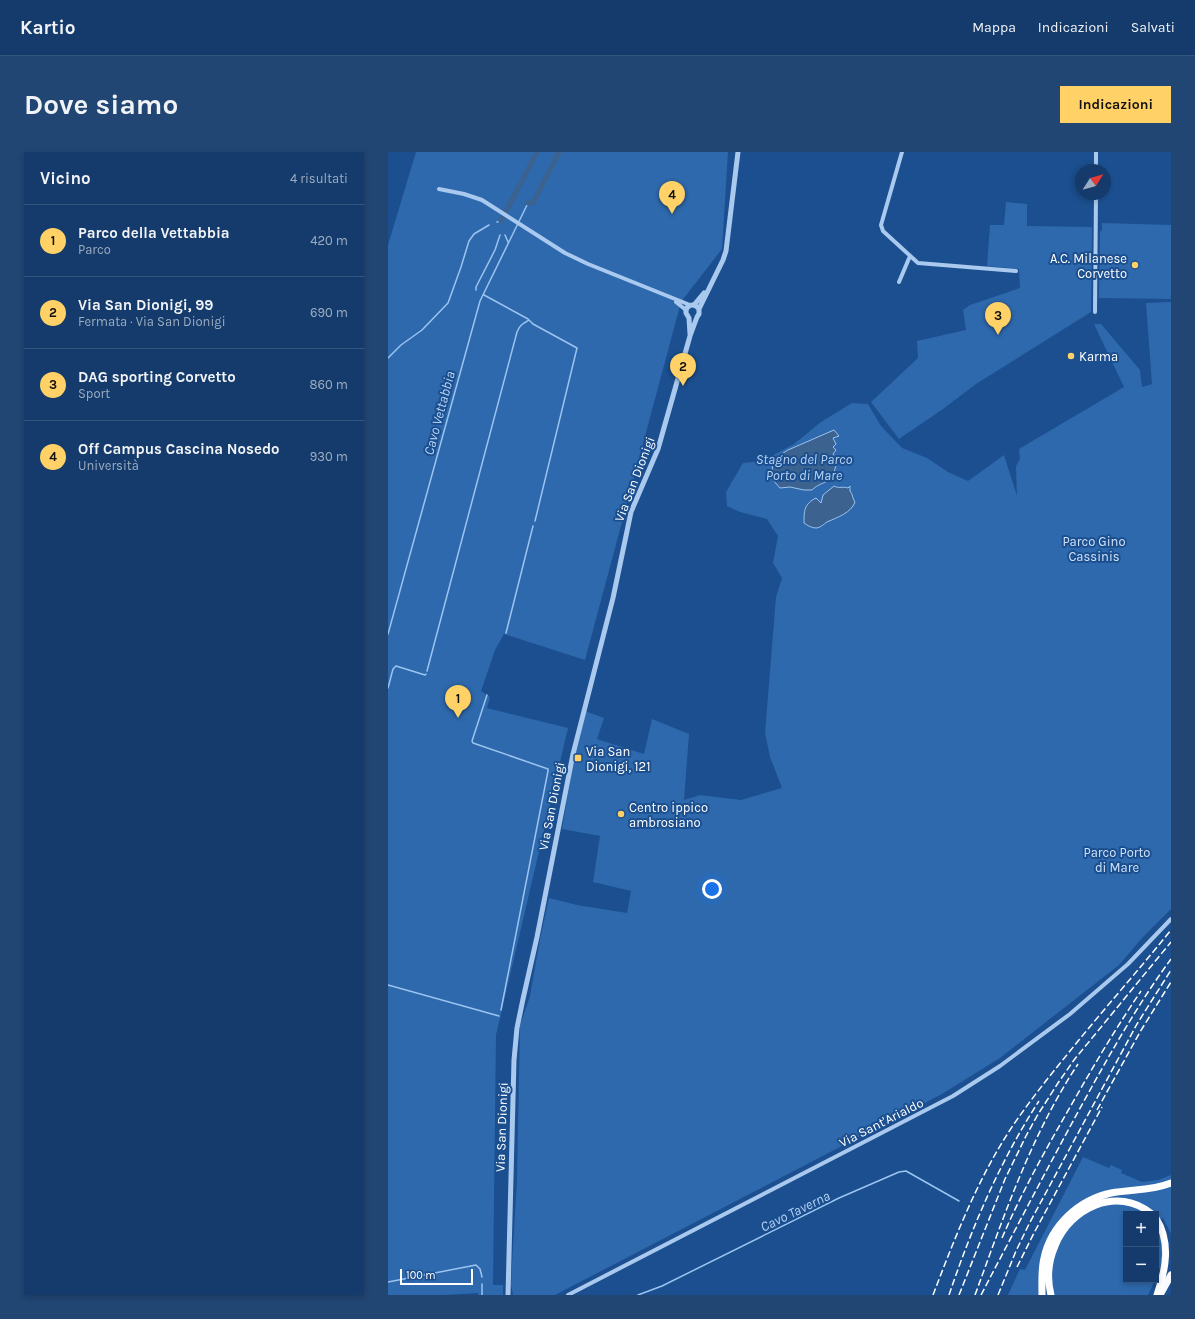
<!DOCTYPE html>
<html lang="it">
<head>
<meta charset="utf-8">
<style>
	:root { --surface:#143b6b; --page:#214673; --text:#f1f3f6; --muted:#9dadc1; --line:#33557e; --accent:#ffd166 }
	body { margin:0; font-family:Karla,sans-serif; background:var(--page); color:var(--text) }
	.controls { position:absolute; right:12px; bottom:12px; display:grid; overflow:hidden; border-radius:0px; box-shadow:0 2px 6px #0003 }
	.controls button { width:36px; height:36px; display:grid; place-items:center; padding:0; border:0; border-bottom:1px solid var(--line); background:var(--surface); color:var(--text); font:20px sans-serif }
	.compass { position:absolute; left:687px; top:12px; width:36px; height:36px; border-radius:50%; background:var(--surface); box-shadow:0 2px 6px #0003; rotate:53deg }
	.scale { position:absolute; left:12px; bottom:10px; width:73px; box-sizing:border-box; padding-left:4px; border:2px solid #fff; border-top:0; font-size:11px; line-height:14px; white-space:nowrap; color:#fff; -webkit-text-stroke:3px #1b4f8f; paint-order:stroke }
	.you { position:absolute; left:324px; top:737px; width:14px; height:14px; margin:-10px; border:3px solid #fff; border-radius:50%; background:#1a73e8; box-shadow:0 0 0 6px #1a73e833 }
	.badge { display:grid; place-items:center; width:26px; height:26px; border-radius:50%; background:var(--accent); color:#111; font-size:13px; font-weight:700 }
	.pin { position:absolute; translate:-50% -33px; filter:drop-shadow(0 1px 2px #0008) }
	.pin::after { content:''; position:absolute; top:21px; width:14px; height:12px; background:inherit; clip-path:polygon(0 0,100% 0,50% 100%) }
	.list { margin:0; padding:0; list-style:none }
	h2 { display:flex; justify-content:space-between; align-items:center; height:52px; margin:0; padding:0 16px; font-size:17px }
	h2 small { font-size:13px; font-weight:400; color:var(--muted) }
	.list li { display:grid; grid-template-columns:26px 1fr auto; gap:12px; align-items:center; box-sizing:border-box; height:72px; padding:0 16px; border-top:1px solid var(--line) }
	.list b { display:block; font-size:15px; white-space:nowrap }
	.list p { margin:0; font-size:13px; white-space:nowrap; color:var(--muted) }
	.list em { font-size:13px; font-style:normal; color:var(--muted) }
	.map { position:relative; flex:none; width:783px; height:1143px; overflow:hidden; border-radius:0px }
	header { display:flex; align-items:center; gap:24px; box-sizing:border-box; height:56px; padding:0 20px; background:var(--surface); border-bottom:1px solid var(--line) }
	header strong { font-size:19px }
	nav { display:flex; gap:22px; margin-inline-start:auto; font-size:14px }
	.intro { display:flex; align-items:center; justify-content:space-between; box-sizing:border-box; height:96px; padding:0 24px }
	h1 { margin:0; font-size:28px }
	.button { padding:10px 18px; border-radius:0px; background:var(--accent); color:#111; font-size:14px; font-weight:700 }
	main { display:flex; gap:24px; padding:0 24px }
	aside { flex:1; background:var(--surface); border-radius:0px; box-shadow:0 2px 6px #0003 }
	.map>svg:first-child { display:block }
	.green { fill:#2e69ad }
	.water { fill:#3c6290; stroke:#9cc4f0 }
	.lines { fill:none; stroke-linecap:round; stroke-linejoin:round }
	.stream { stroke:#9cc4f0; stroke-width:1.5 }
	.canal { stroke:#3c6290; stroke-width:5 }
	.minor { stroke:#a9c9ee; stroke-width:4 }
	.tertiary { stroke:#a9c9ee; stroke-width:5 }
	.trunk { stroke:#f8faff; stroke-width:7 }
	.motorway { stroke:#fff; stroke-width:7 }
	.rail { stroke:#fff; stroke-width:1.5; stroke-dasharray:7 3; stroke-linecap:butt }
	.poi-dot { fill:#ffd166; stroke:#1b4f8f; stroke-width:1.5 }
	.labels { text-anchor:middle; stroke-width:4; stroke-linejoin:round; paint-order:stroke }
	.poi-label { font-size:13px; fill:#fff; stroke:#1b4f8f; text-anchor:start }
	.street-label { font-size:13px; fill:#fff; stroke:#1b4f8f }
	.park-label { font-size:13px; fill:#cfe3fa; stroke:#1b4f8f }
	.water-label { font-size:14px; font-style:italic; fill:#b5d3f5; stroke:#1b4f8f }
</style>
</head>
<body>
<header>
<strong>Kartio</strong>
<nav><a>Mappa</a><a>Indicazioni</a><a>Salvati</a></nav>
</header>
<div class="intro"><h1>Dove siamo</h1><a class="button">Indicazioni</a></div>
<main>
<aside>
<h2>Vicino<small>4 risultati</small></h2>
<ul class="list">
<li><span class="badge">1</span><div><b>Parco della Vettabbia</b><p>Parco</p></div><em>420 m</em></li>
<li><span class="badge">2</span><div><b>Via San Dionigi, 99</b><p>Fermata · Via San Dionigi</p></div><em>690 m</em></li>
<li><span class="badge">3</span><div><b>DAG sporting Corvetto</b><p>Sport</p></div><em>860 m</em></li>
<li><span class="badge">4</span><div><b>Off Campus Cascina Nosedo</b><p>Università</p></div><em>930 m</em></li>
</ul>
</aside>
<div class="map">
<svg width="783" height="1143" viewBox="0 0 783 1143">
	<rect width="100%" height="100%" fill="#1b4f8f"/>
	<!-- green -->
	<path class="green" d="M28 0H340L334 97 293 150 197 508 116 482 107 498 93 539 102 545 99 556 180 576 108 883 105 1133H115V1143H90V1141L56 1143H0V93Z
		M618 50 639 52V74L704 75 703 160 588 232 555 257 511 287 483 250 530 206 529 189 578 178 575 158 582 153 632 136 631 117 599 114 602 73H616Z
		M714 71 783 73V147L711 146 712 80 714 78Z
		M783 150V757L755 785 731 813 612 906 554 942 167 1143H125L123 1133 124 1112 129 1028 132 874 142 844 152 787 161 746 189 753 239 761 243 739 205 730 212 684 174 677 187 601 197 559 216 566 209 587 256 602 264 567 301 582 296 648 312 643 353 648 394 636 382 605 377 581 388 445 394 426 385 411 390 384 379 367 352 360 339 354 338 340 355 311 374 309 406 292 433 270 464 251 480 252 493 274 514 296 539 306 560 320 580 329 616 303 629 344 628 314 632 307 631 297 736 235 706 172H713L752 218 754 235 764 232 758 151Z
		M695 1005 721 1016 723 1013 734 1018 733 1021 754 1030 770 1028 783 1023V1082L775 1066 768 1070V1062H738V1128H767L760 1143H620L632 1117 637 1118Z
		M768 1073C779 1090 776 1108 768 1125Z"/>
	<!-- water -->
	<path class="water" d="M446 278 451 284 445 286 448 292 445 295 448 298 445 302 449 310C447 316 446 324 441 328 435 332 430 332 424 338H416L402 335 392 336 385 328 384 308 400 298Z
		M446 334C451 337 455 334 460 336L462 334V339C465 342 464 346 467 350 463 361 450 365 439 370 436 372 432 376 428 376 423 376 419 373 416 371 416 359 416 352 428 346L433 351 435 343Z"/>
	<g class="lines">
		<!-- stream -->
		<path class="stream" d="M109 70 113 69
			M117 83 120 90
			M88 138V135L107 98 112 83
			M96 143 140 167 145 172 189 196 147 369
			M0 206 13 193 34 178 60 151 73 115 81 89 86 82 101 73
			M118 481 145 374
			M0 482 92 149 140 51
			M39 519 129 180C132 173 134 172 141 168
			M0 536 5 517 8 514 37 523 38 522
			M99 543 84 589 85 591 160 617V619L113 858
			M0 833 111 864
			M0 1130 88 1113 92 1117 94 1125
			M94 1132V1143
			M250 1143 274 1134 451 1046 511 1020 518 1019 571 1049"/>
		<!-- canal -->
		<path class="canal" d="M140 51H145L171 0
			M113 69 149 0"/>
		<!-- minor -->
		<path class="minor" d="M514 0 493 73 495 79 530 111 628 119
			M708 18V0
			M51 37 76 42 94 48 177 101 200 112 302 153
			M511 130 522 104
			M288 150 298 158
			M707 160 708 42
			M180 1143 565 944 612 914 682 862 740 812 783 767"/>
		<!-- tertiary -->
		<path class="tertiary" d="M306 153 316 141
			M302 182 301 166 298 161C297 153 306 150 311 157
			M120 1143 126 908 129 876 135 847 149 785 185 602 225 446 243 360 270 297 302 184 309 165 311 162V157L335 108 338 99 350 0"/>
		<!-- trunk -->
		<path class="trunk" d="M772 1143 783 1123"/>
		<!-- motorway -->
		<path class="motorway" d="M768 1066C783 1090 778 1117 769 1143
			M654 1143C654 1131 653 1118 656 1106 663 1074 690 1048 723 1041 743 1037 763 1039 783 1031
			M663 1143C659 1127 660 1110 667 1094 682 1056 729 1033 764 1062"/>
		<!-- rail -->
		<path class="rail" d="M709 958 752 880 783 830
			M614 1086C635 1037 662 990 689 943 709 908 730 873 753 839
			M629 1115 646 1081 714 955
			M545 1143C566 1088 588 1031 620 981 639 952 660 926 682 899 715 858 750 819 783 778
			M561 1143C584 1075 612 1009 651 949
			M571 1143 617 1027 638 984 649 964 670 931 686 908 783 790
			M587 1143C616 1064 643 983 690 912
			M593 1143C627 1078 661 1013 696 949 723 900 750 852 783 807
			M610 1143 628 1099 641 1072 749 872 783 818"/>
	</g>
	<!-- markers -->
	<g class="poi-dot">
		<circle cx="747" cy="113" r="4"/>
		<circle cx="683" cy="204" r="4"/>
		<rect x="186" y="602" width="8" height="8" rx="2"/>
		<circle cx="233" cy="662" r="4"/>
	</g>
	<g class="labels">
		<!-- poi labels -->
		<g class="poi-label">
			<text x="739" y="111" text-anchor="end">A.C. Milanese<tspan x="739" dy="15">Corvetto</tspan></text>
			<text x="691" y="209">Karma</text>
			<text x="198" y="604">Via San<tspan x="198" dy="15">Dionigi, 121</tspan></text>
			<text x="241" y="660">Centro ippico<tspan x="241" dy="15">ambrosiano</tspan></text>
		</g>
		<!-- street labels -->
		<g class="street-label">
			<text transform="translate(246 327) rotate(-69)" y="5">Via San Dionigi</text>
			<text transform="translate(163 654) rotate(-79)" y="5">Via San Dionigi</text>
			<text transform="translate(493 970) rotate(-27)" y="5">Via Sant'Arialdo</text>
			<text transform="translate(113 975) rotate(-88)" y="5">Via San Dionigi</text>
		</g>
		<!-- park labels -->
		<g class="park-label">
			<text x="706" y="394">Parco Gino<tspan x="706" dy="15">Cassinis</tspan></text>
			<text x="729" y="705">Parco Porto<tspan x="729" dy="15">di Mare</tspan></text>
		</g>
		<!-- water labels -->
		<g class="water-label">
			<text transform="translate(51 261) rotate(-75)" y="5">Cavo Vettabbia</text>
			<text x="416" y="312">Stagno del Parco<tspan x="416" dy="16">Porto di Mare</tspan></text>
			<text transform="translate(407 1059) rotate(-26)" y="5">Cavo Taverna</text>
		</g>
	</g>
</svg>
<div class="controls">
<button>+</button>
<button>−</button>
</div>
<svg class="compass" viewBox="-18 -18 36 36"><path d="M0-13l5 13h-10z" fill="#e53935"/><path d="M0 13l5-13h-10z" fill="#9dadc1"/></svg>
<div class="scale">100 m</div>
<div class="you"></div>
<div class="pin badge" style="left:70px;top:566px">1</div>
<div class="pin badge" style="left:295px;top:234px">2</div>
<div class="pin badge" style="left:610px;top:183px">3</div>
<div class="pin badge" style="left:284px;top:62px">4</div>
</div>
</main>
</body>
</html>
